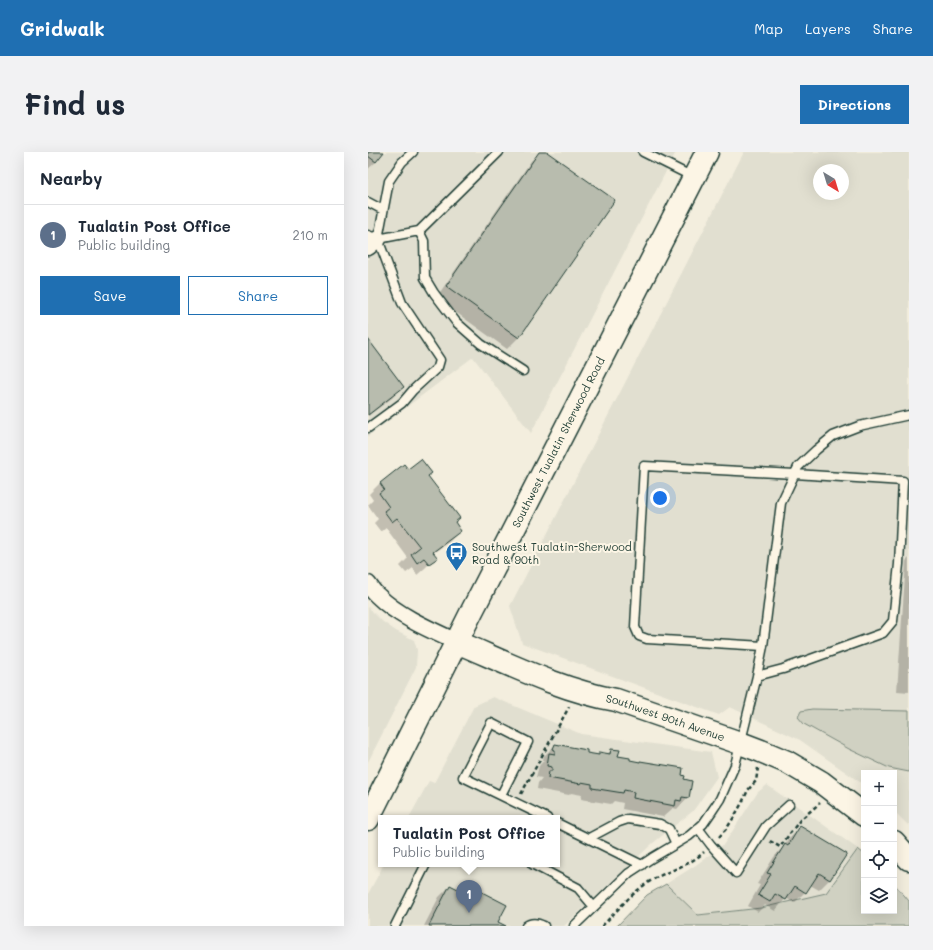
<!DOCTYPE html>
<html lang="en">
<head>
<meta charset="utf-8">
<style>
	:root { --surface:#fff; --page:#f2f2f3; --text:#1f2937; --muted:#747a83; --line:#e0e1e3; --accent:#1f6fb2 }
	body { margin:0; font-family:Mali,sans-serif; background:var(--page); color:var(--text) }
	.controls { position:absolute; right:12px; bottom:12px; display:grid; overflow:hidden; border-radius:0px; box-shadow:0 4px 16px #0002 }
	.controls button { width:36px; height:36px; display:grid; place-items:center; padding:0; border:0; border-bottom:1px solid var(--line); background:var(--surface); color:var(--text); font:20px sans-serif }
	.compass { position:absolute; left:445px; top:12px; width:36px; height:36px; border-radius:50%; background:var(--surface); box-shadow:0 4px 16px #0002; rotate:142deg }
	.you { position:absolute; left:292px; top:346px; width:14px; height:14px; margin:-10px; border:3px solid #fff; border-radius:50%; background:#1a73e8; box-shadow:0 0 0 6px #1a73e833 }
	.badge { display:grid; place-items:center; width:26px; height:26px; border-radius:50%; background:var(--accent); color:#fff; font-size:13px; font-weight:700 }
	.pin { position:absolute; translate:-50% -33px; filter:drop-shadow(0 1px 2px #0008) }
	.pin::after { content:''; position:absolute; top:21px; width:14px; height:12px; background:inherit; clip-path:polygon(0 0,100% 0,50% 100%) }
	.popup { position:absolute; left:10px; top:663px; width:182px; height:52px; box-sizing:border-box; display:grid; place-content:center; border-radius:0px; background:var(--surface); filter:drop-shadow(0 1px 3px #0005); font-size:13px; white-space:nowrap; color:var(--muted) }
	.popup b { font-size:15px; color:var(--text) }
	.popup::after { content:''; position:absolute; left:50%; top:100%; margin-left:-8px; border:8px solid transparent; border-top-color:var(--surface) }
	.list { margin:0; padding:0; list-style:none }
	h2 { display:flex; justify-content:space-between; align-items:center; height:52px; margin:0; padding:0 16px; font-size:17px }
	h2 small { font-size:13px; font-weight:400; color:var(--muted) }
	.list li { display:grid; grid-template-columns:26px 1fr auto; gap:12px; align-items:center; box-sizing:border-box; height:60px; padding:0 16px; border-top:1px solid var(--line) }
	.list b { display:block; font-size:15px; white-space:nowrap }
	.list p { margin:0; font-size:13px; white-space:nowrap; color:var(--muted) }
	.list em { font-size:13px; font-style:normal; color:var(--muted) }
	.actions { display:flex; gap:8px; padding:12px 16px }
	.actions a { flex:1; padding:9px 0; border:1px solid var(--accent); border-radius:0px; text-align:center; font-size:14px; color:var(--accent) }
	.actions .main { background:var(--accent); color:#fff }
	.icon { flex:none; width:22px; height:22px; fill:none; stroke:currentColor; stroke-width:2; stroke-linecap:round; stroke-linejoin:round }
	.map { position:relative; flex:none; width:541px; height:774px; overflow:hidden; border-radius:0px }
	header { display:flex; align-items:center; gap:24px; box-sizing:border-box; height:56px; padding:0 20px; background:var(--accent); color:#fff }
	header strong { font-size:19px }
	nav { display:flex; gap:22px; margin-inline-start:auto; font-size:14px }
	.intro { display:flex; align-items:center; justify-content:space-between; box-sizing:border-box; height:96px; padding:0 24px }
	h1 { margin:0; font-size:28px }
	.button { padding:10px 18px; border-radius:0px; background:var(--accent); color:#fff; font-size:14px; font-weight:700 }
	main { display:flex; gap:24px; padding:0 24px }
	aside { flex:1; background:var(--surface); border-radius:0px; box-shadow:0 4px 16px #0002 }
	.map>svg:first-child { display:block }
	.built { fill:#e1dfd0; fill-rule:evenodd }
	.green { fill:#d0d1c2; stroke:#78877b }
	.shadow { fill:#0003 }
	.building { fill:#b8bcae; stroke:#1f3d34 }
	.lines { fill:none; stroke-linecap:round; stroke-linejoin:round }
	.lane-casing { stroke:#1f3d34; stroke-width:11 }
	.street-casing { stroke:#1f3d34; stroke-width:19 }
	.secondary-casing { stroke:#1f3d34; stroke-width:25 }
	.highway-casing { stroke:#1f3d34; stroke-width:25 }
	.path { stroke:#1f3d34; stroke-width:2.5; stroke-dasharray:4 3; stroke-linecap:butt }
	.lane { stroke:#fcf5e5; stroke-width:8 }
	.street { stroke:#fcf5e5; stroke-width:16 }
	.secondary { stroke:#fcf5e5; stroke-width:22 }
	.highway { stroke:#fcf5e5; stroke-width:22 }
	.labels { text-anchor:middle; stroke-width:4; stroke-linejoin:round; paint-order:stroke }
	.street-label { font-size:11px; fill:#1f3d34; stroke:#fcf5e5 }
	.poi-label { font-size:11px; fill:#1f3d34; stroke:#fcf5e5; text-anchor:start }
</style>
</head>
<body>
<header>
<strong>Gridwalk</strong>
<nav><a>Map</a><a>Layers</a><a>Share</a></nav>
</header>
<div class="intro"><h1>Find us</h1><a class="button">Directions</a></div>
<main>
<aside>
<h2>Nearby<small></small></h2>
<ul class="list">
<li><span class="badge" style="background:#5c6f8a">1</span><div><b>Tualatin Post Office</b><p>Public building</p></div><em>210 m</em></li>
</ul>
<div class="actions"><a class="main">Save</a><a>Share</a></div>
</aside>
<div class="map">
<svg width="541" height="774" viewBox="0 0 541 774">
	<rect width="100%" height="100%" fill="#f3eede"/>
	<filter id="ink" filterUnits="userSpaceOnUse"><feTurbulence type="fractalNoise" baseFrequency=".025" numOctaves="2"/><feDisplacementMap in="SourceGraphic" scale="8" xChannelSelector="R" yChannelSelector="G"/><feConvolveMatrix kernelMatrix="1 2 1 2 8 2 1 2 1" color-interpolation-filters="sRGB"/></filter>
	<g filter="url(#ink)">
		<!-- built -->
		<path class="built" d="M0 0H308L163 281 105 205 0 284Z
			M376 0H541V674L526 659V621H496V633L432 588 362 555 351 563 154 491 142 454ZM451 18H475V42H451Z
			M0 455 15 470 28 479 46 488 49 498 48 515 0 610Z
			M125 545 213 582 343 600 349 625 325 659 285 691 196 774H0V742L16 712H189V666H41L61 629 66 631 106 554Z
			M399 633 490 697 458 741 393 756 330 763 298 732 328 713 356 692 390 640Z"/>
		<!-- green -->
		<path class="green" d="M444 557 541 559V620L521 616 481 597 436 572 430 565 433 559Z
			M490 697 496 702V759H526V732L536 743 541 749V774H249L279 743 298 732 330 763 393 756 458 741Z"/>
		<!-- shadow -->
		<path class="shadow" d="M0 0H15L8 10 0 17Z
			M172 0H177L246 48 150 186 139 197 68 146 163 9Z
			M0 188 35 234 24 246 0 264Z
			M40 318 59 324 86 371 92 379 81 390 65 401 68 405 57 416 49 423 45 416 38 421 32 414 40 406 18 376 13 380 6 371 10 367 0 353 5 348 1 342 12 331Z
			M541 406V540L529 539 538 409Z
			M187 593 218 602 229 604 232 601 239 602 244 598 249 605 261 609 313 624 315 628 320 645 309 657 305 656 295 665 254 657 255 651 246 649 243 652 213 647 214 643 203 641 201 643 169 637 170 631 174 626 168 625 171 614 176 608H175L176 604Z
			M433 675 462 727 451 738 442 733 437 740 426 751 418 746 407 759 397 753 390 760 380 754 392 733 389 732 406 705 416 694 422 686Z
			M82 734 104 745 110 739 129 770 136 774H56L71 745Z"/>
		<!-- building -->
		<path class="building" d="M0 0H16L8 10 0 4Z
			M171 0H179L247 48 151 186 78 134Z
			M0 187 36 235 0 263Z
			M53 307 64 321 60 324 92 366 87 370 93 379 65 400 70 406 61 412 56 406 49 411 43 402 52 395 29 366 24 370 16 359 21 355 11 341 16 337 12 331 36 312 40 317Z
			M187 592 219 598V601L231 603V600L242 602 243 597 252 598 250 604 262 606V608L272 610V609L315 616 314 623 317 624 316 627 324 629 321 646 314 645 313 649 308 648 307 654 265 646 266 640 256 638 255 641 224 636V632L213 630V632L180 626 181 619H184V615L179 614 181 601 187 602V598L185 597Z
			M432 674 479 702 462 728 451 721 438 741 427 734 418 748 407 742 402 750 390 743 403 722 399 721 417 692 420 694Z
			M82 733 106 745 110 738 139 753 130 770 138 774H61Z"/>
		<g class="lines">
			<defs>
				<path id="lane" d="M275 0 325 25
					M0 50 15 58
					M51 79 131 0
					M0 83 10 87 51 79 56 89 57 126 66 141 88 170 113 192 155 219
					M0 276 34 251 45 238 70 215 72 208 34 151 10 87 21 29 34 10 45 0
					M389 524 415 517 515 481 525 469 531 412 535 329 427 322 276 314 267 475 271 484 279 487 395 494
					M133 643 160 590 123 571 95 625 179 666
					M189 671 274 713
					M330 676 343 693 368 721 398 674 421 653
					M221 686 251 670 260 667 292 672 301 677 308 692
					M164 712 210 736 226 755
					M27 774 58 712
					M158 774C163 770 170 771 176 774
					M206 774 261 721 284 706 321 684 335 672 344 659 352 647 367 613 389 524 395 494 406 406 413 351 430 315 448 298 465 284 491 274 541 263"/>
				<path id="street" d="M0 95 10 87
					M0 432C3 436 6 441 10 444 30 464 63 478 89 490"/>
				<g id="secondary">
					<path id="s1" d="M89 490C141 512 192 538 248 548L372 591 393 599 419 610 453 630 496 663"/>
					<path d="M526 690 541 707"/>
				</g>
				<g id="highway">
					<path id="s2" d="M0 667 104 459 339 0"/>
				</g>
			</defs>
			<!-- lane casing -->
			<use href="#lane" class="lane-casing"/>
			<!-- street casing -->
			<use href="#street" class="street-casing"/>
			<!-- secondary casing -->
			<use href="#secondary" class="secondary-casing"/>
			<!-- highway casing -->
			<use href="#highway" class="highway-casing"/>
			<!-- path -->
			<path class="path" d="M153 642 201 555
				M351 685 359 676 366 665 374 651 380 638 388 629 390 616
				M402 689 412 695 432 668 452 651
				M234 774C250 758 264 740 284 728 301 718 321 714 336 700"/>
			<!-- lane -->
			<use href="#lane" class="lane"/>
			<!-- street -->
			<use href="#street" class="street"/>
			<!-- secondary -->
			<use href="#secondary" class="secondary"/>
			<!-- highway -->
			<use href="#highway" class="highway"/>
		</g>
	</g>
	<!-- icons -->
	<defs>
		<symbol id="bus-pin" viewBox="-11 -11 22 30"><path d="M0 17L-7.5 6A9.5 9.5 0 1 1 7.5 6Z" fill="#1f6fb2" stroke="#fcf5e5"/><path d="M-5-6H5V4H4V6H2V4H-2V6H-4V4H-5ZM-3.5-4V0h7V-4ZM-3.5 1.2v1.5H-2V1.2ZM2 1.2v1.5H3.5V1.2Z" fill="#fff"/></symbol>
	</defs>
	<g fill-rule="evenodd">
		<use href="#bus-pin" x="76" y="388" width="25" height="34"/>
	</g>
	<g class="labels">
		<!-- street labels -->
		<g class="street-label">
			<text dy="4" stroke="none"><textPath href="#s2" startOffset="422">Southwest Tualatin Sherwood Road</textPath></text>
			<text dy="4" stroke="none"><textPath href="#s1" startOffset="222">Southwest 90th Avenue</textPath></text>
		</g>
		<!-- poi labels -->
		<g class="poi-label">
			<text x="104" y="399">Southwest Tualatin-Sherwood<tspan x="104" dy="13">Road &amp; 90th</tspan></text>
		</g>
	</g>
</svg>
<div class="controls">
<button>+</button>
<button>−</button>
<button><svg class="icon" aria-label="locate" viewBox="0 0 24 24"><circle cx="12" cy="12" r="6"/><path d="M12 2v4M12 18v4M2 12h4M18 12h4"/></svg></button>
<button><svg class="icon" aria-label="layers" viewBox="0 0 24 24"><path d="M12 4l9 5-9 5-9-5zM3 14l9 5 9-5"/></svg></button>
</div>
<svg class="compass" viewBox="-18 -18 36 36"><path d="M0-13l5 13h-10z" fill="#e53935"/><path d="M0 13l5-13h-10z" fill="#747a83"/></svg>
<div class="you"></div>
<div class="pin badge" style="left:101px;top:761px;background:#5c6f8a">1</div>
<div class="popup"><b>Tualatin Post Office</b>Public building</div>
</div>
</main>
</body>
</html>
